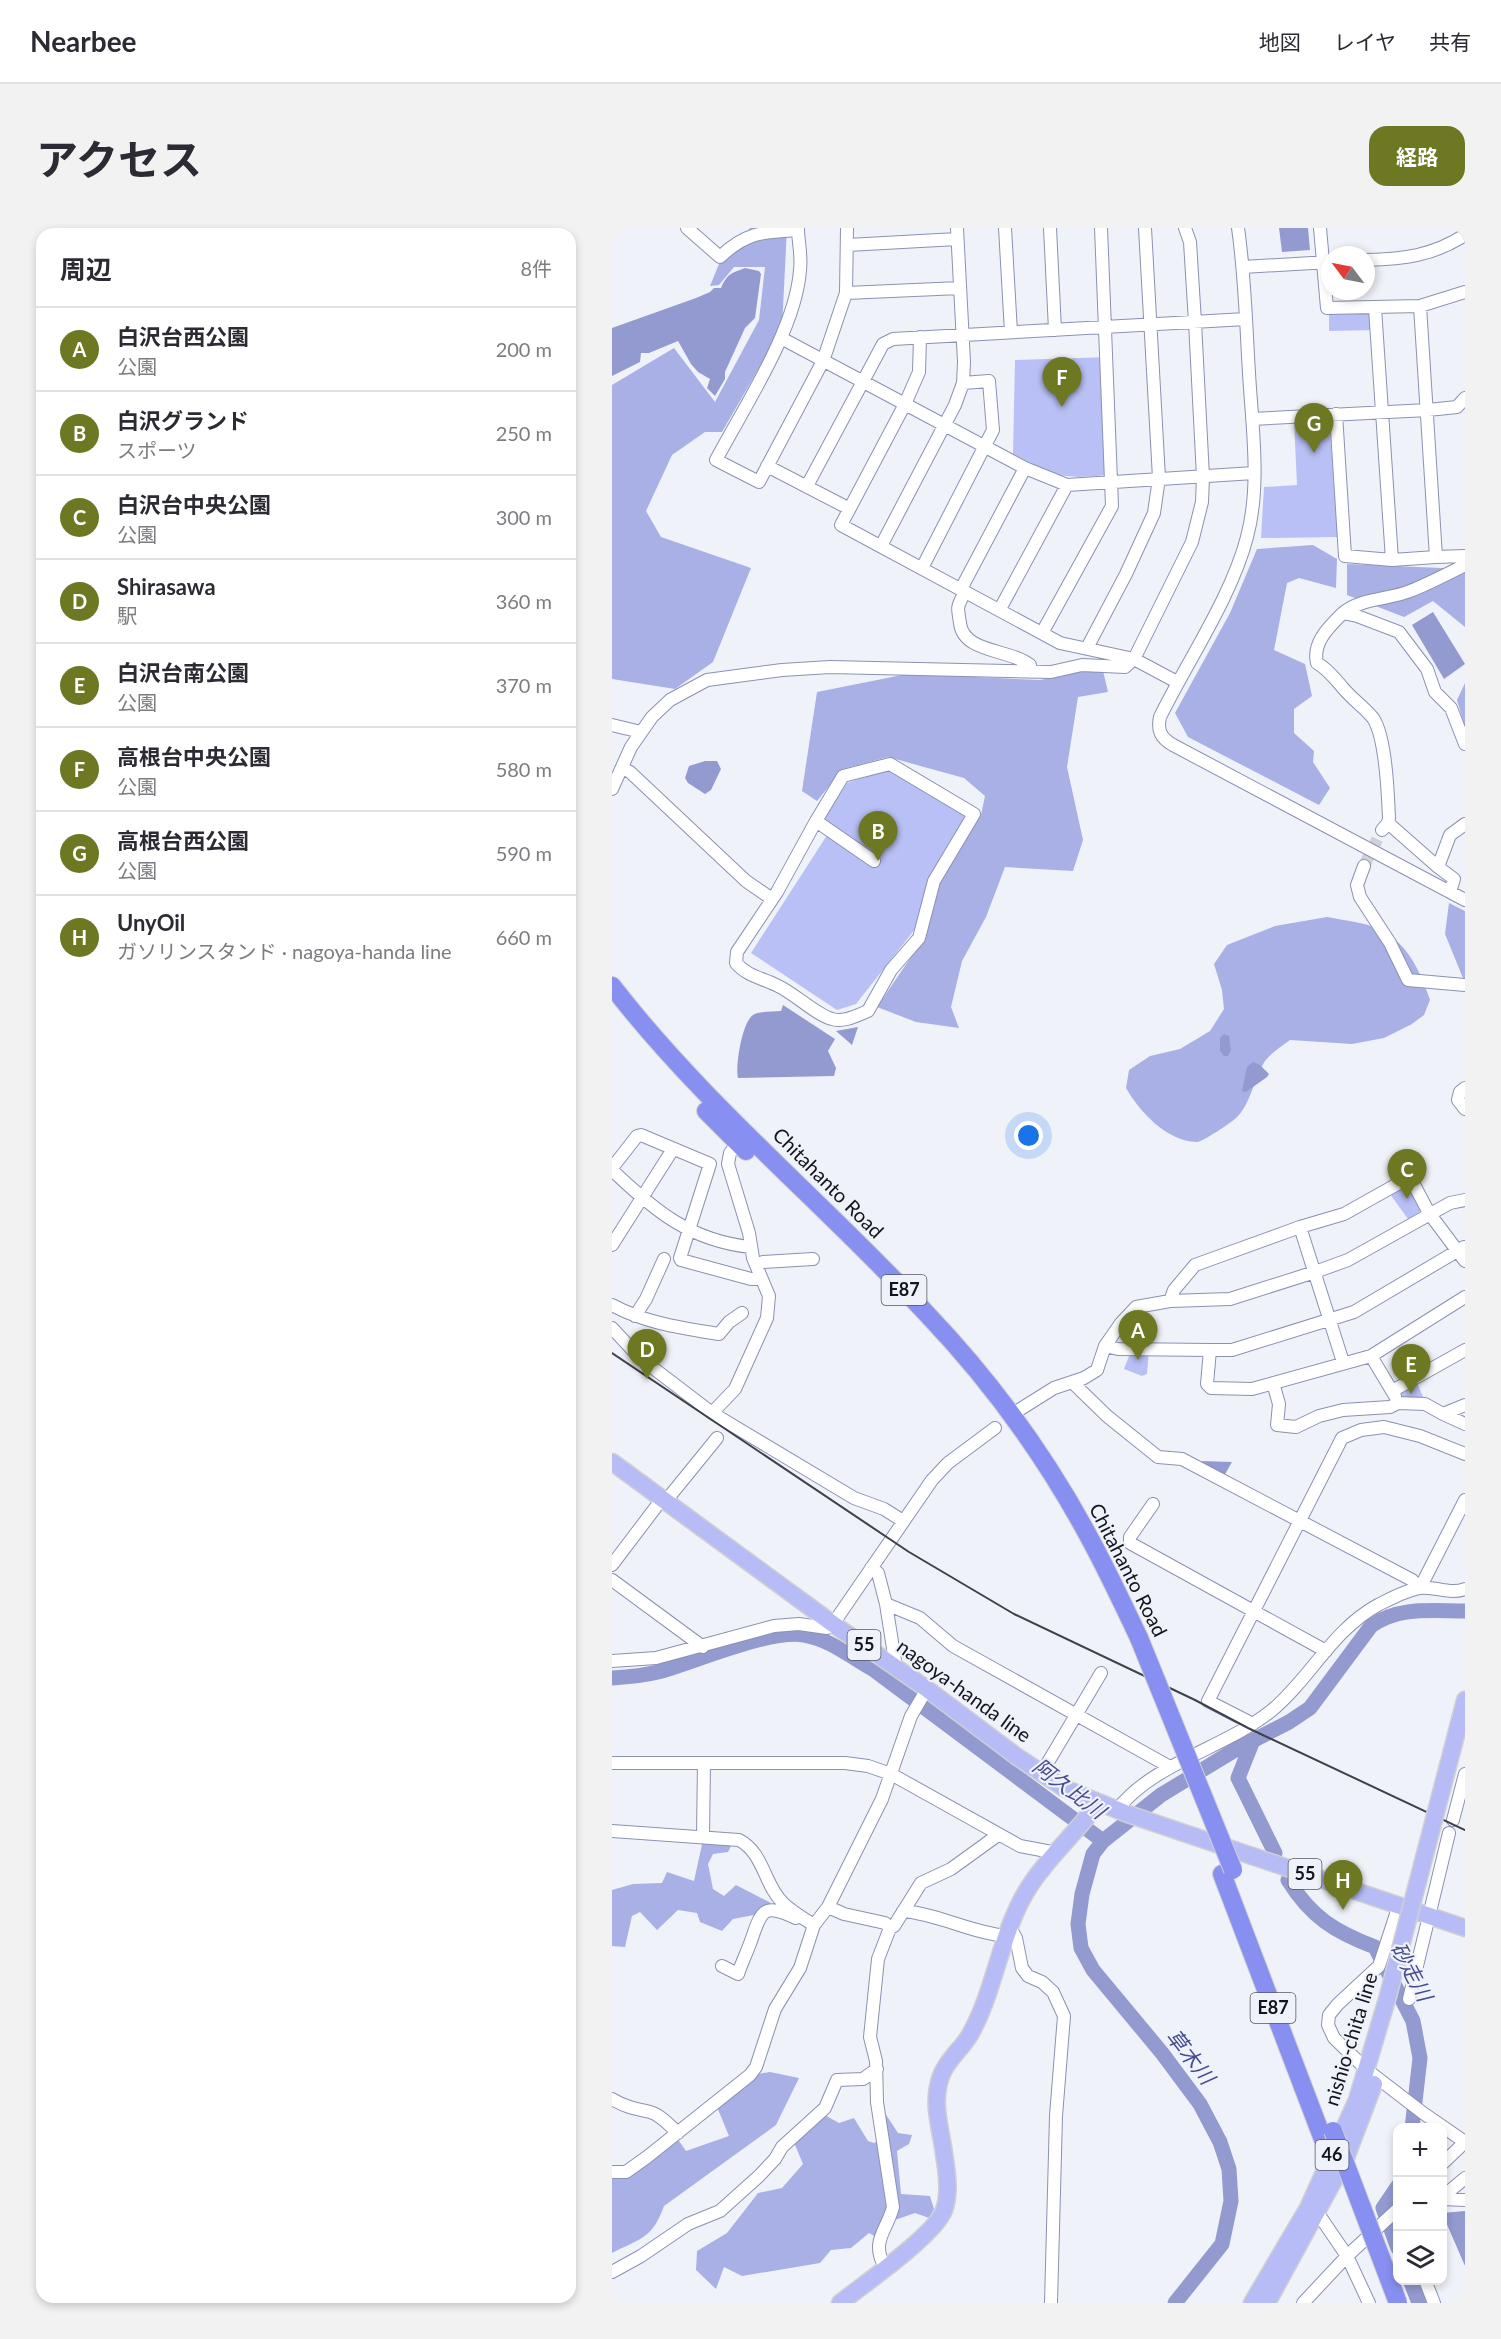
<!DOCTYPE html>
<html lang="ja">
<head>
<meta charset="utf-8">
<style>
	:root { --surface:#fff; --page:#f2f2f3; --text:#2b2b33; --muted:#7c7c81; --line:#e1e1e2; --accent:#6e7823 }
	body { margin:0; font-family:Lato,"Noto Sans JP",sans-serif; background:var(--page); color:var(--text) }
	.controls { position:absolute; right:18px; bottom:18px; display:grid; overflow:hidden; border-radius:12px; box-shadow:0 3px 9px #0003 }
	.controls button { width:54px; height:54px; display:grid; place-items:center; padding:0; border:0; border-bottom:2px solid var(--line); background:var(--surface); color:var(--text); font:30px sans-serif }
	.compass { position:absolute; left:709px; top:18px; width:54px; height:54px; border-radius:50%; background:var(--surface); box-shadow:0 3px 9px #0003; rotate:302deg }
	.you { position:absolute; left:417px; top:908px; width:21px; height:21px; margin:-15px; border:4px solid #fff; border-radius:50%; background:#1a73e8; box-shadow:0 0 0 9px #1a73e833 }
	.badge { display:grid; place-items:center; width:39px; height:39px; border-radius:50%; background:var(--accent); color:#fff; font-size:20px; font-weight:700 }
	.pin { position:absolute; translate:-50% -50px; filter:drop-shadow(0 2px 3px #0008) }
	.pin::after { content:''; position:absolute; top:32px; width:21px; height:18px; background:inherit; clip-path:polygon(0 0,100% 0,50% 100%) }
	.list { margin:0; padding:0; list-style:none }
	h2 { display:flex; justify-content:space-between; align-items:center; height:78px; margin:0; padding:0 24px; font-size:26px }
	h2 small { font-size:20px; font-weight:400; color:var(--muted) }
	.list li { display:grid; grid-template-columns:39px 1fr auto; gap:18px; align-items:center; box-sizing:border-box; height:84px; padding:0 24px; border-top:2px solid var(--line) }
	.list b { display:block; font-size:22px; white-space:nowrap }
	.list p { margin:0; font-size:20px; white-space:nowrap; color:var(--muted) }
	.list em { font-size:20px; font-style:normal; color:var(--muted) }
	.icon { flex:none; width:33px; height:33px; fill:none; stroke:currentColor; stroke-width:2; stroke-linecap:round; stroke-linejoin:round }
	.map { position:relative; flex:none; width:853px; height:2075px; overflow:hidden; border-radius:18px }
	header { display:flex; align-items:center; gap:36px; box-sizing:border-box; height:84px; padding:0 30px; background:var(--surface); border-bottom:2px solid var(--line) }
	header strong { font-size:28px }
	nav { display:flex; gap:33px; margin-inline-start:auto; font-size:21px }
	.intro { display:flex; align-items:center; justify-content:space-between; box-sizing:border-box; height:144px; padding:0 36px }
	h1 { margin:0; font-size:42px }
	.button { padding:15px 27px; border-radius:18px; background:var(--accent); color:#fff; font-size:21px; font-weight:700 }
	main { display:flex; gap:36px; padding:0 36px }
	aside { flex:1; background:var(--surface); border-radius:18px; box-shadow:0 3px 9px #0003 }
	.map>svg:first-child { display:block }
	.green { fill:#b8c0f5 }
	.forest { fill:#a8b0e6 }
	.water { fill:#939ad0 }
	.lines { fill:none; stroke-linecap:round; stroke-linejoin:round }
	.river { stroke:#939ad0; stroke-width:15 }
	.minor-tunnel { stroke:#cfd1d8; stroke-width:12; stroke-dasharray:12 6; stroke-linecap:butt }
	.minor-casing { stroke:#8b91b2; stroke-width:14 }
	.major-casing { stroke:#d0d0d2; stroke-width:19 }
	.highway-casing { stroke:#d0d0d2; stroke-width:20 }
	.minor { stroke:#fff; stroke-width:12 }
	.major { stroke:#b7bcf7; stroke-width:16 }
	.highway { stroke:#8790f1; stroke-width:18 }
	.rail { stroke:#3e404b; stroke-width:2 }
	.major-bridge-casing { stroke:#d0d0d2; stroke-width:19; stroke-linecap:butt }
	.highway-bridge-casing { stroke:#d0d0d2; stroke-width:20; stroke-linecap:butt }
	.major-bridge { stroke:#b7bcf7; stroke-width:16 }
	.highway-bridge { stroke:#8790f1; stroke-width:18 }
	.labels { text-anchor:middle; stroke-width:4.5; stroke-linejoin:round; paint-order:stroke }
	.shield { fill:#f0f2f9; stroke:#555761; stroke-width:1.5 }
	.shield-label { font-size:18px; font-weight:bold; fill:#121420 }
	.street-label { font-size:20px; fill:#121420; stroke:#f0f2f9 }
	.water-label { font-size:21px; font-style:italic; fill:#474c8f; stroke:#f0f2f9 }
</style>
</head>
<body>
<header>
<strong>Nearbee</strong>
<nav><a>地図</a><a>レイヤ</a><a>共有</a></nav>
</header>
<div class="intro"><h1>アクセス</h1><a class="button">経路</a></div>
<main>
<aside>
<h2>周辺<small>8件</small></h2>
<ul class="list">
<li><span class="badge">A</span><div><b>白沢台西公園</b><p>公園</p></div><em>200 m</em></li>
<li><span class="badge">B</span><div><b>白沢グランド</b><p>スポーツ</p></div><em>250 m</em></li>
<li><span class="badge">C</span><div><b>白沢台中央公園</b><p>公園</p></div><em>300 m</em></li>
<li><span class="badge">D</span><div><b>Shirasawa</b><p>駅</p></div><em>360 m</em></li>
<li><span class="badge">E</span><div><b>白沢台南公園</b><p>公園</p></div><em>370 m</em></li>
<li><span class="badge">F</span><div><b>高根台中央公園</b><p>公園</p></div><em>580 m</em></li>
<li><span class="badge">G</span><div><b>高根台西公園</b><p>公園</p></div><em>590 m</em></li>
<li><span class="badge">H</span><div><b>UnyOil</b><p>ガソリンスタンド · nagoya-handa line</p></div><em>660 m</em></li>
</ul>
</aside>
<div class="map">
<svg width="853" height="2075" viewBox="0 0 853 2075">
	<rect width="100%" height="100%" fill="#f0f2f9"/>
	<!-- green -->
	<path class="green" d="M765 81 767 102 717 103V85Z
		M497 129 501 247 466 249 443 247 401 226 403 132Z
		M717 191 726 309 649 310 652 259 685 257 682 192Z
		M275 542 304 549 364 586 307 696 244 776 225 782 139 725 221 598 212 592 235 555Z
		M798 949 812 981 796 991 775 962Z
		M537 1122 535 1146 530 1148 512 1141 519 1123Z
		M805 1155 812 1171 792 1173 785 1164Z"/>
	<!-- forest -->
	<path class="forest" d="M138 0H175L170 100 110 204H93L60 227 34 283 49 309 139 340 101 434 63 461 0 451V157L62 120 103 174 147 92 153 39H122L107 57 98 58 107 36Z
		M701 317 725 331 724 360 687 350 675 355 662 422 693 436 700 468 682 481V505L702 523 701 534 718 560 707 577 576 509 563 485 618 385 645 321Z
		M735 336 853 341V399L821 373 792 389 735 367Z
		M478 442 491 443 496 464 466 469 455 539 471 612 461 643 393 639 374 689 350 733 339 779 347 800 304 794 265 779 310 713 326 656 369 587 373 568 352 550 276 529 231 541 205 573 190 563 205 464 295 446 428 452Z
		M853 455V499L845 472Z
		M837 675 853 683V755L833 706Z
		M715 689C731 692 748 694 762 699 794 711 808 742 818 772L812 787 800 796 772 810 740 816 678 812C670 818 659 825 653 833 643 848 638 878 624 890 619 895 590 914 585 914 554 913 528 884 514 860L517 842 538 828 568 821 598 803 612 781 610 762 602 736 615 717 663 698Z
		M91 1612 121 1614 116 1624 101 1626 96 1636 101 1661 112 1668 124 1657 159 1675 142 1687 121 1691 110 1703 88 1694 85 1685 66 1682 45 1702 28 1684 20 1688 13 1719 0 1718V1662L21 1656 50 1655 55 1644 82 1653Z
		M158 1844 187 1850 164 1897 52 1978C40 2011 29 2010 0 2025V1951L14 1950 65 1910 74 1923 117 1908 105 1879 146 1846Z
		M269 1879 286 1905 300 1907 297 1916 285 1923 289 1966 318 1968 322 1981 317 1990 303 1985 283 1992 271 2013 257 2005 239 2020 219 2022 208 2035 130 2048 112 2039 104 2061 84 2042 85 2023 115 2005 146 1965 170 1960 191 1936 181 1912 211 1886 227 1895 242 1890 256 1913 262 1915 275 1907Z"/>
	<!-- water -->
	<path class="water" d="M667 0H696L698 22 670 24Z
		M133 40 147 43 149 46 143 90 133 100 113 144V151L103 168 95 160 98 151 86 144 79 136 66 113 37 125H29L28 134 0 148V100L84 70 98 64 102 60H109C116 45 118 46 133 40Z
		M821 384 853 436 832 451 800 397Z
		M93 533H105L109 541 99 562 93 566 76 555 73 550 77 538Z
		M171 777 223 811 216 823 224 840 222 848 126 850C123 839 130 794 141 787 147 783 161 784 169 783Z
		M246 799 240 817 224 803Z
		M612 806 617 808 619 822 616 828H612L608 823V810Z
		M641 834 648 837 657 846 655 849 634 864 630 863 635 839Z
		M589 1233 620 1234 612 1248Z
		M853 1983V2038L830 1985Z"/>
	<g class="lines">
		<!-- river -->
		<path class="river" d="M0 1450C16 1449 30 1448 46 1444 83 1434 157 1401 192 1407 218 1411 240 1430 262 1442L491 1613
			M640 1515 626 1550 663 1625
			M676 1652C699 1689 723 1704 763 1719L801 1793 808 1830 800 1900
			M786 1958 771 1980 786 2020
			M798 2052 807 2075
			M563 2075 610 2016 619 1973 617 1941 608 1914 588 1876 550 1825 481 1742 469 1720 466 1696 470 1666 481 1626 491 1613 549 1567 623 1522 677 1494 698 1480 759 1398C787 1378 820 1383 853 1383"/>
		<!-- minor-tunnel -->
		<path class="minor-tunnel" d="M752 638 770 602"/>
		<defs>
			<path id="minor" d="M75 0 108 29C134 4 151 4 186 2
				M186 0C186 14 190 28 188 42 184 101 132 179 104 232L147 254 211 133 234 65 235 0
				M393 0 399 104
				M438 0 443 102
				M626 0C633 48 634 97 637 145 640 198 649 257 635 309 620 368 575 434 548 489 545 503 549 510 561 517L853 672
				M708 0 715 80 808 78 853 64
				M236 17 345 11
				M754 32C792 31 820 28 853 7
				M631 39 717 34
				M234 65 348 60
				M763 80 780 332
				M308 109 307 144 293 176 229 297 448 415 522 431 565 454
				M169 110 413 240 455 257 642 245
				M724 186 733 328 780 332 824 329 808 78
				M640 191 816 182 845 179 853 170
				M155 238 236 280
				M195 258 271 116 281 111 634 91
				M269 318 343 177 351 155 352 134 345 0
				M824 329 853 328
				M853 337C835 346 816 356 798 363 776 372 749 370 731 385L745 388 787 404 815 441 823 464 839 480 853 516
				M310 340 381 202 377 153 351 155
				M349 361 413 240
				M353 363C345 381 345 376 348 395 351 425 398 421 418 437V443
				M388 381 455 257
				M731 385C718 398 700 414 705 435 717 442 722 450 731 460 740 471 752 479 761 490 774 509 776 566 777 590L776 595 770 602
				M430 405 500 278 489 0
				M475 420 514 346 542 285 547 250 533 0
				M0 497 29 504
				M10 540 18 544 134 653 160 671
				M0 561 19 519 40 489 58 472 95 452 170 442 218 439 439 444 470 437 513 439 522 431 580 314 590 274 591 249 583 94 578 14 573 0
				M204 593 231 548 278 536 362 586 322 653 307 710 279 742 256 783C246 787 231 795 220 791 204 787 181 764 164 757 150 750 135 748 124 735L125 724 165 664 204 593 262 633
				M776 595 826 639
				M752 638 745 657 748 669 778 715 796 752 853 757
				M838 664 842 651 826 639 838 607 853 596
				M853 860 848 864 846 872 853 881
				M0 940 25 908 29 907 98 936 68 1030 69 1032 139 1051H150
				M0 942C42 982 78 1013 139 1019
				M688 999 731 1134
				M0 1017 61 921
				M144 1037 151 1034 201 1031
				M558 1073 562 1062 583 1037 688 999 732 986 798 949 817 985 853 1033
				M0 1077C33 1095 70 1100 107 1106L117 1094 130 1085
				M23 1088 34 1071 52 1031
				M0 1100 28 1130 100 1185 242 1270 272 1281 291 1293
				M493 1118 506 1121 598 1122 595 1156 599 1160 640 1161 759 1128 853 1069
				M598 1122H620L742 1084 852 1019
				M759 1128 783 1168
				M460 1154 495 1188 546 1229 570 1231 800 1352 808 1360
				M661 1155 667 1176 665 1197 684 1199 707 1188 731 1182 778 1179 786 1175 813 1176 831 1186 853 1177
				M780 1163 853 1122
				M407 1182 442 1160 472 1150 485 1142 493 1118 509 1095 524 1079 558 1073 618 1071 703 1044 736 1032 838 975 853 972
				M100 1185 123 1161 155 1090 157 1068 141 1030 137 1005 116 936 118 925 122 920
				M831 1186 853 1196
				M53 1274 105 1210
				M541 1276 518 1309V1315L714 1423
				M0 1337 50 1271
				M259 1340 266 1345 274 1376 284 1439
				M0 1352 91 1419
				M808 1360 853 1272
				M274 1376 308 1390 341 1418 558 1539
				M0 1433 44 1430 162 1398 187 1396 215 1400 221 1396 320 1252 336 1235 383 1200
				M641 1496 596 1473 730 1210 749 1202 772 1199 808 1208 853 1226
				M0 1535H233L256 1538 279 1546 408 1618 445 1625
				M429 1546 489 1445
				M505 1582C541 1535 613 1520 659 1483 698 1451 720 1402 766 1377 778 1371 794 1362 808 1360 824 1358 838 1367 853 1361
				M841 1592 853 1546
				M0 1603 127 1612C152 1625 152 1657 171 1675 179 1683 192 1691 202 1697
				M91 1608 92 1535
				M787 1677 767 1738 726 1776 717 1787 716 1797 722 1810 755 1842 811 1885 853 1914
				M216 1679 232 1686 273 1695 278 1700 266 1731 258 1809 264 1833 265 1874 281 1979C275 2003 258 2013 273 2039
				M291 1683C327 1686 359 1705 395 1708
				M398 1699 404 1710 410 1740 416 1748 430 1754 441 1764 452 1788 444 1888 439 2075
				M278 1700 282 1698 309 1655 339 1641 386 1607
				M110 1738 126 1746C130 1734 136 1722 140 1710 150 1680 153 1676 184 1690
				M797 1771 837 1605
				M0 1871C13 1879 24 1881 38 1884 49 1887 58 1898 66 1905
				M830 1936 853 1914
				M0 1944H14L35 1929 138 1847 144 1839 163 1781 188 1740 202 1697 216 1679 270 1571 299 1488 315 1461
				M830 1971 853 1972
				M831 1971 834 1966 853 1950
				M705 1984 735 2028 757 2075
				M0 2044 29 2028 76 1996 108 1983 147 1948 163 1931 170 1919 213 1880 225 1852 251 1851 265 1841
				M813 2052 822 2075
				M691 2075 735 2028 786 1981"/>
			<path id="major" d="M0 1234 221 1396 315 1461 404 1528 452 1560 513 1585 853 1700
				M849 1488 853 1472
				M228 2075C251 2057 324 2006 332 1982 339 1963 334 1939 331 1919 327 1894 320 1873 329 1848 336 1829 352 1820 360 1803 384 1758 389 1703 417 1659 436 1629 465 1604 486 1575
				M640 2075 696 1980 745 1872 776 1768
				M655 2075 733 1932 762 1856"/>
			<path id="highway" d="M0 758C93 878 211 974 314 1085 377 1151 434 1229 477 1309 495 1342 511 1376 527 1410
				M94 883 134 923
				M610 1646 712 1914"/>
		</defs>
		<!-- minor casing -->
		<use href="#minor" class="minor-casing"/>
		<!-- major casing -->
		<use href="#major" class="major-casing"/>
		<!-- highway casing -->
		<use href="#highway" class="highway-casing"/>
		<!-- minor -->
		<use href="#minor" class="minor"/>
		<!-- major -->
		<use href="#major" class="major"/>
		<!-- highway -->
		<use href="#highway" class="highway"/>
		<!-- rail -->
		<path class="rail" d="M0 1125 297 1324 402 1386 583 1472 636 1500 853 1602"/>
		<defs>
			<path id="major-bridge" d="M776 1768 849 1488"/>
			<path id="highway-bridge" d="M527 1410 621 1642
				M721 1903 786 2075"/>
		</defs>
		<!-- major-bridge casing -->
		<use href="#major-bridge" class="major-bridge-casing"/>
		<!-- highway-bridge casing -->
		<use href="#highway-bridge" class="highway-bridge-casing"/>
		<!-- major-bridge -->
		<use href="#major-bridge" class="major-bridge"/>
		<!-- highway-bridge -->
		<use href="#highway-bridge" class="highway-bridge"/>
	</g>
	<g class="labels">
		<!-- shield labels -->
		<g class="shield">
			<rect x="269.5" y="1047" width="45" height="30" rx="4.5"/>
			<rect x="235.5" y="1402" width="33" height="30" rx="4.5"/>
			<rect x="676.5" y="1631" width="33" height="30" rx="4.5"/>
			<rect x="638.5" y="1765" width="45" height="30" rx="4.5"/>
			<rect x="703.5" y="1912" width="33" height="30" rx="4.5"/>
		</g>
		<g class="shield-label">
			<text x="292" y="1068">E87</text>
			<text x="252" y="1423">55</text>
			<text x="693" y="1652">55</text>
			<text x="661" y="1786">E87</text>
			<text x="720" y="1933">46</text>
		</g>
		<!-- street labels -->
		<g class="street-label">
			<text transform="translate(216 955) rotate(45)" y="7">Chitahanto Road</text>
			<text transform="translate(516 1342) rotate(63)" y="7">Chitahanto Road</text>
			<text transform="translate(352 1463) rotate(36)" y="7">nagoya-handa line</text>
			<text transform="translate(739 1811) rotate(-73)" y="7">nishio-chita line</text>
		</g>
		<!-- water labels -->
		<g class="water-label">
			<text transform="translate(457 1561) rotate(37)" y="7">阿久比川</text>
			<text transform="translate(799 1744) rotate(62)" y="7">砂走川</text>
			<text transform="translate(578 1829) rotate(52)" y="7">草木川</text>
		</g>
	</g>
</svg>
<div class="controls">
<button>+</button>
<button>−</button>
<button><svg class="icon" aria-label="layers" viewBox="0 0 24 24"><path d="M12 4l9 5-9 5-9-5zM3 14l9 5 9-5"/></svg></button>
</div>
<svg class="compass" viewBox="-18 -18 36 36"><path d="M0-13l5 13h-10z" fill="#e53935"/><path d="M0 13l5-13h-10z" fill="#7c7c81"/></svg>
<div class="you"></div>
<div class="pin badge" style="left:526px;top:1132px">A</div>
<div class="pin badge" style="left:266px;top:633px">B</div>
<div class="pin badge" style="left:795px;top:971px">C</div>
<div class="pin badge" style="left:35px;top:1151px">D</div>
<div class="pin badge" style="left:799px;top:1166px">E</div>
<div class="pin badge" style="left:450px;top:179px">F</div>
<div class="pin badge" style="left:702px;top:225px">G</div>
<div class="pin badge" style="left:731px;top:1682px">H</div>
</div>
</main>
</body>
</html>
